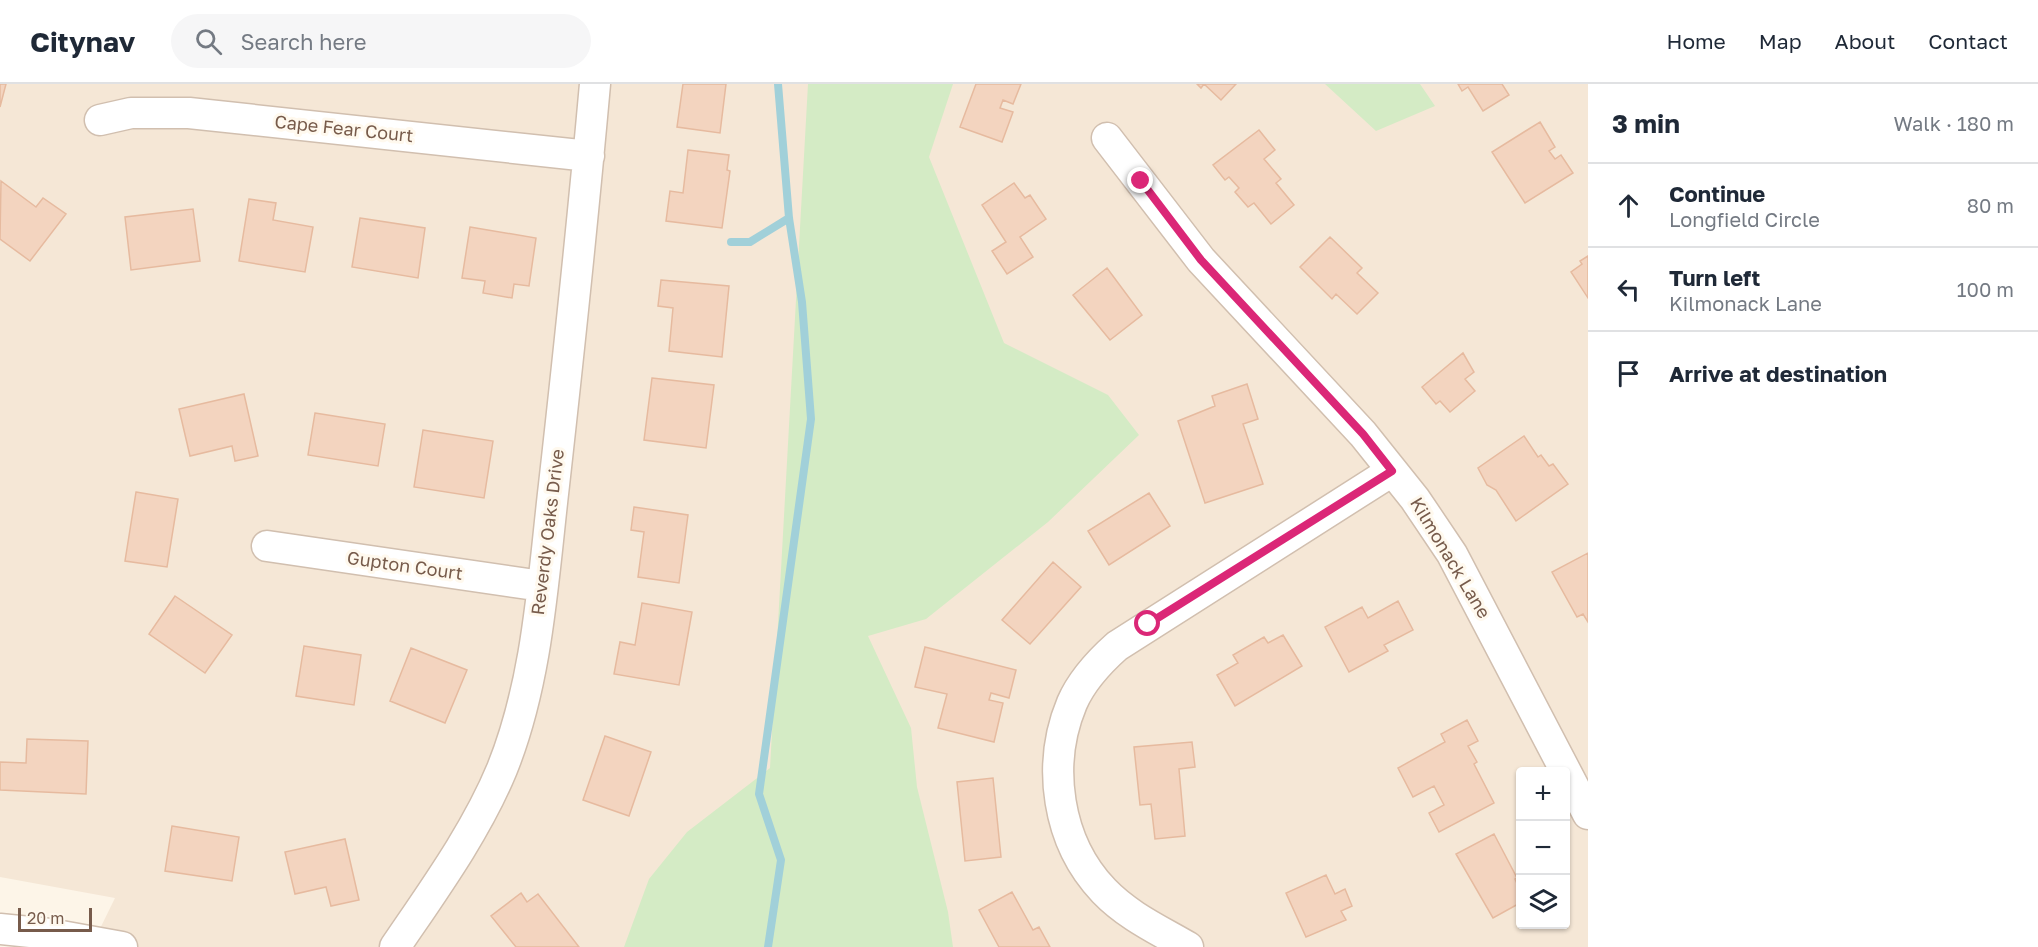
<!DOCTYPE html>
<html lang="en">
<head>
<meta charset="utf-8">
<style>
	:root { --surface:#fff; --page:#f6f6f7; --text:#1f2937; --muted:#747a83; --line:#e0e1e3 }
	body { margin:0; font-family:"Golos Text",sans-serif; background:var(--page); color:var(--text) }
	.controls { position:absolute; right:18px; bottom:18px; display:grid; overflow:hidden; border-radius:6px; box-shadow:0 2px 4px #0004 }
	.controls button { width:54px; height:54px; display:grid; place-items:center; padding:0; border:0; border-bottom:2px solid var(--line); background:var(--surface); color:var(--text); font:30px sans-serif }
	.scale { position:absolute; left:18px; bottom:15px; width:74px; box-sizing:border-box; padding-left:6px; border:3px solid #775b4b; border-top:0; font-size:16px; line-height:21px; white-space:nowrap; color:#775b4b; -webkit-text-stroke:4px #fff9ee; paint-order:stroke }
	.stop { position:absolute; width:18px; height:18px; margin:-14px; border:4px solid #db2777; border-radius:50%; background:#fff }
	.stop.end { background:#db2777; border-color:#fff; box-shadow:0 2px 6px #0008 }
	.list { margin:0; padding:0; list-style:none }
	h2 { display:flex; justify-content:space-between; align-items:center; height:78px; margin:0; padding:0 24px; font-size:26px }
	h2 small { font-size:20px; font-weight:400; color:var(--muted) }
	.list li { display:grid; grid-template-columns:39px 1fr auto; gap:18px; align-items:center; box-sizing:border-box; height:84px; padding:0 24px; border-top:2px solid var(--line) }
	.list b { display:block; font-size:22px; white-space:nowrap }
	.list p { margin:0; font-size:20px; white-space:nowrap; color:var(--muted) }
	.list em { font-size:20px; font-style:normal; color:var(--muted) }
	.icon { flex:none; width:33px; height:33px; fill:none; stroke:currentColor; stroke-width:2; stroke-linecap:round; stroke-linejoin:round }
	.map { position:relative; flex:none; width:1588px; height:863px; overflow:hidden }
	header { display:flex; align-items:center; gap:36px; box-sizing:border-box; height:84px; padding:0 30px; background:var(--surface); border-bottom:2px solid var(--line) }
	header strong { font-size:28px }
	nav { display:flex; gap:33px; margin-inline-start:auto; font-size:21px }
	.search { width:420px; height:54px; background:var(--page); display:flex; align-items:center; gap:15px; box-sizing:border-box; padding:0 21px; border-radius:33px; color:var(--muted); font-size:22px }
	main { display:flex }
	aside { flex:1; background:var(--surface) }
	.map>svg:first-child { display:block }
	.residential { fill:#f5e7d6; fill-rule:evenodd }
	.green { fill:#d4ebc5 }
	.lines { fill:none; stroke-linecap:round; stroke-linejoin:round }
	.stream { stroke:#a1d0d9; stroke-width:8 }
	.building { fill:#f3d4bf; stroke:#e6ba9f; stroke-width:1.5 }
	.minor-casing { stroke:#d1bfaf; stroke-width:33 }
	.minor { stroke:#fff; stroke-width:30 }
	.route { stroke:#db2777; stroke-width:8 }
	.labels { text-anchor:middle; stroke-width:6; stroke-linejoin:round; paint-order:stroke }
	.street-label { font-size:18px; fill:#775b4b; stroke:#fff9ee }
</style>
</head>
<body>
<header>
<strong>Citynav</strong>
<div class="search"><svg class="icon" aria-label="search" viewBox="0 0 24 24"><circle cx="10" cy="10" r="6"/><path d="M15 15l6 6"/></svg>Search here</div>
<nav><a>Home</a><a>Map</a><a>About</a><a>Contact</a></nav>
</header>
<main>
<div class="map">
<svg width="1588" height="863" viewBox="0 0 1588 863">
	<rect width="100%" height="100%" fill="#fdf5e8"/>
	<!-- residential -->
	<path class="residential" d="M0 0H1588V863H91L115 814 0 793ZM1520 688H1566V840H1520Z"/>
	<!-- green -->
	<path class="green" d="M808 0H953L929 73 1004 259 1108 311 1139 351 1048 438 926 535 868 552 911 644 917 703 948 828 953 863H624L649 795 687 748 770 684Z
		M1325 0H1420L1435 22 1376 47Z"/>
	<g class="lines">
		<!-- stream -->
		<path class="stream" d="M731 158H750L789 134
			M768 863 781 776 759 710 811 335 802 218 789 134 778 0"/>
	</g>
	<!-- building -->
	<path class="building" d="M0 0H6L0 23Z
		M683 0H726L720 49 677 43Z
		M976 0H1021L1013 20 1003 16 1000 24 1013 28 1002 58 960 43Z
		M1197 0H1236L1221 16 1204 0 1201 4Z
		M1458 0H1502L1509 11 1483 27 1468 3 1462 7Z
		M1540 38 1555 63 1549 67 1555 75 1561 71 1573 89 1525 119 1492 68Z
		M1259 46 1275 66 1264 75 1281 95 1276 99 1294 121 1271 140 1254 119 1248 123 1235 108 1239 104 1229 93 1225 96 1213 81Z
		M688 66 729 71 727 86 730 87 722 144 666 137 670 107 683 109Z
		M1 97 36 123 43 114 66 130 30 177 0 155Z
		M1014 99 1025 114 1030 111 1046 135 1020 153 1033 173 1007 190 992 167 1006 158 982 121Z
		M249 115 276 119 273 136 313 143 305 188 239 177Z
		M193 125 200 177 131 186 125 133Z
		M360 134 425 144 418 194 352 183Z
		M470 143 536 154 529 202 514 200 512 214 483 209 485 197 462 194Z
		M1330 153 1362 184 1357 189 1378 209 1357 230 1336 210 1332 215 1300 183Z
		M1588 172V214L1571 188 1582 180 1580 177Z
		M1107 184 1142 231 1110 256 1073 211Z
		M661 196 729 202 722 273 669 267 673 224 658 222Z
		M1463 269 1474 288 1465 295 1475 307 1450 328 1440 317 1436 320 1422 303Z
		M652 294 714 301 706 364 644 356Z
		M1247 300 1258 335 1243 340 1263 400 1205 419 1178 337 1215 322 1212 312Z
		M244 310 258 372 235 377 232 362 190 372 179 325Z
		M315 329 385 340 378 382 308 371Z
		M423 346 493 357 484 414 414 403Z
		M1524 352 1538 373 1541 371 1549 382 1553 380 1568 400 1516 437 1496 406 1487 401 1478 384Z
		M136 408 178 415 167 483 125 477Z
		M1149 409 1170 442 1109 481 1088 447Z
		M634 423 688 431 679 499 638 493 644 448 631 446Z
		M1588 469V538L1583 530 1577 533 1552 488Z
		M1053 478 1081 503 1030 560 1002 536Z
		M175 512 232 551 205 589 149 550Z
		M1398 517 1413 546 1384 561 1388 567 1349 588 1325 543 1362 523 1368 534Z
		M642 519 692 528 679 601 614 590 620 558 635 561Z
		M1283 551 1302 582 1235 622 1217 591 1238 579 1233 571 1264 553 1268 559Z
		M304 562 361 571 354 621 296 612Z
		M925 563 1016 586 1009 614 991 609 989 616 1003 619 994 658 938 644 947 610 915 603Z
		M411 564 467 586 445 639 390 617Z
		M1467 636 1478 657 1468 662 1477 678 1474 680 1494 719 1439 748 1429 729 1444 721 1434 702 1413 713 1398 684 1445 658 1441 650Z
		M605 652 651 668 629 732 583 716Z
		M27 655 88 657 86 710 0 706V678L26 679Z
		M1192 658 1195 683 1179 685 1185 752 1155 755 1151 720 1140 721 1134 663Z
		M993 694 1001 773 965 777 957 698Z
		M172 742 239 753 232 797 165 787Z
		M1494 750 1517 794 1515 795 1520 806V819L1493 834 1456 770Z
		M345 755 359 816 331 822 326 803 295 810 285 768Z
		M1326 791 1335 810 1345 805 1352 822 1341 827 1346 836 1306 853 1286 809Z
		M1012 808 1033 846 1039 843 1050 863H999L979 826Z
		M521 809 527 818 538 810 579 863H516L491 832Z"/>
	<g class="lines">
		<defs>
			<path id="minor" d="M100 36 131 29H189L589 72
				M1107 54 1201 176 1363 350 1415 415 1452 470 1588 730
				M267 462 542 502
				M0 845 50 850 122 863
				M395 863C433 807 476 748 502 685 538 596 543 495 554 401 569 267 583 134 595 0
				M1188 863C1159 846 1128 832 1104 807 1057 758 1046 681 1072 619 1082 596 1099 578 1117 562L1392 387"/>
		</defs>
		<!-- minor casing -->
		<use href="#minor" class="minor-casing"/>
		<!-- minor -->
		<use href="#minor" class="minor"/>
	</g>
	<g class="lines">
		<!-- route -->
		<path class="route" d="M1141 97 1201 176 1363 350 1392 387 1148 540"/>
	</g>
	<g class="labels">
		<!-- street labels -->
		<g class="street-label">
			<text transform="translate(344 45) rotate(6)" y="6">Cape Fear Court</text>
			<text transform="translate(548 448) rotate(-83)" y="6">Reverdy Oaks Drive</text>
			<text transform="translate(1450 474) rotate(59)" y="6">Kilmonack Lane</text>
			<text transform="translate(405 482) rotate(8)" y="6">Gupton Court</text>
		</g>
	</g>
</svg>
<div class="controls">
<button>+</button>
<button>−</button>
<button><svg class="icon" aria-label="layers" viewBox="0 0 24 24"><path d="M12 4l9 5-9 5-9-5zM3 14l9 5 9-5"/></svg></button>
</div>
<div class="scale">20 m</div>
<div class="stop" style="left:1148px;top:540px"></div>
<div class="stop end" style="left:1141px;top:97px"></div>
</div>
<aside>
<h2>3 min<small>Walk · 180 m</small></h2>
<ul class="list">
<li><svg class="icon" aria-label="ahead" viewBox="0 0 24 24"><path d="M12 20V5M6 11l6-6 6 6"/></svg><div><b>Continue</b><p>Longfield Circle</p></div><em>80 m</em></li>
<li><svg class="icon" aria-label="left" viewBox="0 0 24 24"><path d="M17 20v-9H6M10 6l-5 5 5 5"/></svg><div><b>Turn left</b><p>Kilmonack Lane</p></div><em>100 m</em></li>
<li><svg class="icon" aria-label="arrive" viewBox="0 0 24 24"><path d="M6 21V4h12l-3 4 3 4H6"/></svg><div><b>Arrive at destination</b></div></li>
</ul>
</aside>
</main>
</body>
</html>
